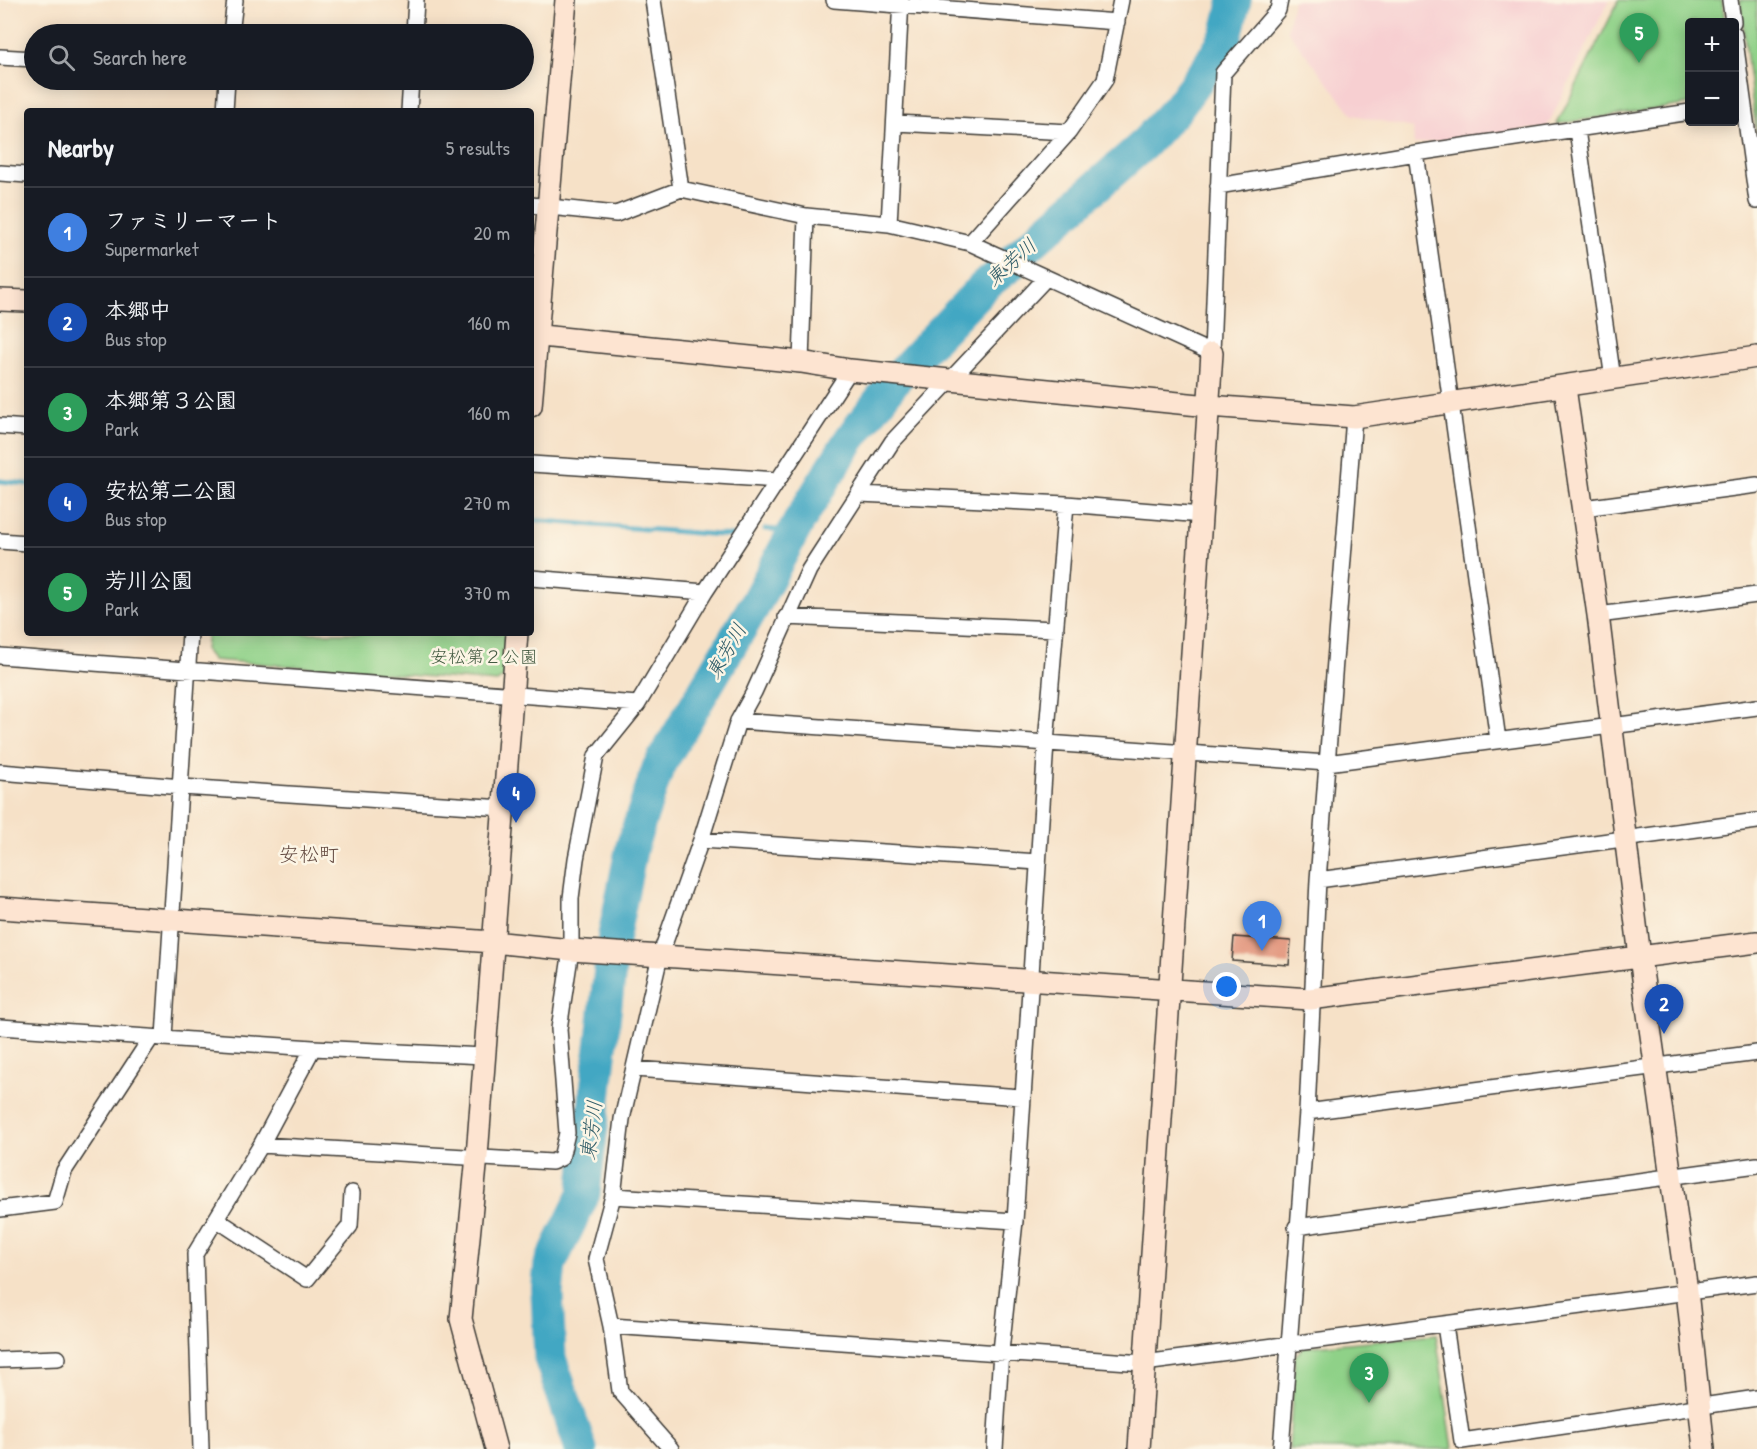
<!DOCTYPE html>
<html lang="en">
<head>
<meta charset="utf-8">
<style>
	:root { --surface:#171b24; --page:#242831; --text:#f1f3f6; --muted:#9ea1a6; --line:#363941; --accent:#b45309 }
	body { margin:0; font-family:"Patrick Hand","Klee One",sans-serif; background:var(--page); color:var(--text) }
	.controls { position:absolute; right:18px; top:18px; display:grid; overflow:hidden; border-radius:6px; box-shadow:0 3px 15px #0003 }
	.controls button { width:54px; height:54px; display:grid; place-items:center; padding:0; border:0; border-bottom:2px solid var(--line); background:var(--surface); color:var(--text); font:30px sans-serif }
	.you { position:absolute; left:1227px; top:987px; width:21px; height:21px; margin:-15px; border:4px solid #fff; border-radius:50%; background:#1a73e8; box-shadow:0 0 0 9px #1a73e833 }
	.badge { display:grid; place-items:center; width:39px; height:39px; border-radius:50%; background:var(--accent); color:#fff; font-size:20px; font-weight:700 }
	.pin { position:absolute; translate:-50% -50px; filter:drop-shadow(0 2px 3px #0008) }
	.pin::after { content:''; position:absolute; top:32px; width:21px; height:18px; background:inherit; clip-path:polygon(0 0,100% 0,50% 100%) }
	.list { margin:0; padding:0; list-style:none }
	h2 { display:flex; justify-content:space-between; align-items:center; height:78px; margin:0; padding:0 24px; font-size:26px }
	h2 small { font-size:20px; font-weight:400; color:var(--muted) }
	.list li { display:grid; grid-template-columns:39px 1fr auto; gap:18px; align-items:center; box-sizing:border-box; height:90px; padding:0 24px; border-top:2px solid var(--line) }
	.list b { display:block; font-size:22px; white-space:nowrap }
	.list p { margin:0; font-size:20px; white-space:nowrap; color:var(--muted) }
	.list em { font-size:20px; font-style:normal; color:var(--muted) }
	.icon { flex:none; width:33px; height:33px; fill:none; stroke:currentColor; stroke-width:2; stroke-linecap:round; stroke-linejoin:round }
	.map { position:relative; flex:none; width:1757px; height:1449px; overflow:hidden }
	.search { position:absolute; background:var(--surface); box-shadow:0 3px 15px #0003; left:24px; top:24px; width:510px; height:66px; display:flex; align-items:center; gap:15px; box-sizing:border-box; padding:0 21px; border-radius:33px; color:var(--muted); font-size:22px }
	.panel { position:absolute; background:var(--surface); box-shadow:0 3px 15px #0003; left:24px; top:108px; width:510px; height:528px; border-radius:6px }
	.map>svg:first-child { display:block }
	.built { fill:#f7cfd1 }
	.green { fill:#8fd188; stroke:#567652; stroke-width:1.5 }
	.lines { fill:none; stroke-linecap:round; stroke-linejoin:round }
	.stream { stroke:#43a7c3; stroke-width:5 }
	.river { stroke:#43a7c3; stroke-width:33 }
	.building { fill:#e49c84 }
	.street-casing { stroke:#3d3a36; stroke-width:18 }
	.secondary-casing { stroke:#3d3a36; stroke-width:24 }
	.street { stroke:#fff; stroke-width:15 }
	.secondary { stroke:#fde4d1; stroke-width:21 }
	.labels { text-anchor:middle; stroke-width:5; stroke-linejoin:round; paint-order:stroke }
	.park-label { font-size:18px; fill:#445b42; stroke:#fcf5e5 }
	.water-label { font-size:20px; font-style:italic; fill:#2e5b67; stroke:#fcf5e5 }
	.neighbourhood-label { font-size:20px; fill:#624940; stroke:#fcf5e5 }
</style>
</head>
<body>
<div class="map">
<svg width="1757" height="1449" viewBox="0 0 1757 1449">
	<rect width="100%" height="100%" fill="#fcf5e5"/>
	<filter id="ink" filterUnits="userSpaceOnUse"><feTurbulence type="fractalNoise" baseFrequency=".0167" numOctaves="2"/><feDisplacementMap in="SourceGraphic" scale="12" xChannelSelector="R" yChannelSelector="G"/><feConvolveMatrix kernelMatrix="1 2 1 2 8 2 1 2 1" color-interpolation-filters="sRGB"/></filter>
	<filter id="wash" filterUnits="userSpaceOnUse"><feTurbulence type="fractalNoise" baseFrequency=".008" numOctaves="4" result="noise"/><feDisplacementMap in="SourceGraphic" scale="24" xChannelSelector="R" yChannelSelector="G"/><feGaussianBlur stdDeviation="1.35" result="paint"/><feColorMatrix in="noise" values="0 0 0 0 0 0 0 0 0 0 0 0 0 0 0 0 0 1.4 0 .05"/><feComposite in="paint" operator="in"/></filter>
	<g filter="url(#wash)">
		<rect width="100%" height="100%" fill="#f6e1c7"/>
		<!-- built -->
		<path class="built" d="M1293 0H1609L1547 127 1414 144 1413 128 1353 115 1287 30Z"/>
		<!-- green -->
		<path class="green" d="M1619 0H1722L1725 22H1690L1689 104 1557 124Z
			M1740 0H1757V139Z
			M207 633H509L506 675 497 682 213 660 205 650Z
			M1436 1335 1453 1449H1289L1295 1356 1304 1347Z"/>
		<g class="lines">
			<!-- stream -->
			<path class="stream" d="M0 481 27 484
				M531 520 733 536
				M765 529 794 531"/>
			<!-- river -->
			<path class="river" d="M581 1449 550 1358 547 1293 550 1264 584 1194 614 935 632 846 658 768 754 606 801 518 850 439 898 376 984 286 1010 266 1012 261 1142 146 1177 108 1208 66 1226 36 1235 0"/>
		</g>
		<g id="blocks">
			<!-- building -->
			<path class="building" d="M1234 937 1291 941 1289 965 1232 961Z"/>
		</g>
	</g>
	<g filter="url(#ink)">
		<use href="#blocks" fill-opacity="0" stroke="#3d3a36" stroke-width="1.5"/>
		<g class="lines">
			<defs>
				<path id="street" d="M653 0 681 189
					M834 0 1117 22
					M1730 0 1733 22
					M231 34 235 0
					M414 34 416 0
					M1734 34 1757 201
					M0 57 34 59
					M225 111 227 80
					M409 111 411 80
					M896 123 1069 132
					M1577 130 1613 379
					M1416 153 1498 740
					M0 173 27 175
					M1218 186 1416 153 1690 112
					M531 205 616 214 681 189 806 216 889 224 970 243 1212 353 1223 73 1278 10 1280 0
					M889 224 901 0
					M970 243 1069 132 1105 80 1121 0
					M801 362 806 216
					M0 426 27 428
					M531 464 778 480
					M860 494 1066 504 1202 515
					M1583 508 1757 485
					M0 541 27 543
					M531 578 705 592
					M1598 615 1757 595
					M786 617 1056 629
					M0 656 638 704
					M738 721 1327 763 1757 707
					M0 772 182 787 504 808
					M701 840 1038 862
					M1318 880 1757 821
					M0 1027 313 1048 484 1056
					M164 1037 190 633
					M635 1069 1021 1097
					M1307 1112 1757 1053
					M261 1145 552 1162 561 1158 567 1133 559 1029 571 950V898L576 859 596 756 638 704 705 592 850 370
					M613 1196 1015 1221
					M0 1209 55 1202 64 1171 151 1038
					M216 1219 307 1279 350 1226 352 1193
					M1296 1227 1757 1165
					M1445 1325 1462 1441 1757 1398
					M611 1326 1144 1363 1757 1283
					M0 1360 58 1358
					M201 1449 195 1254 261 1145 313 1048
					M671 1449 620 1391 611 1326 596 1259 613 1196 622 1119 660 956 701 840 738 721 754 692 809 570 892 442 1046 278
					M995 1449 1001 1351 1015 1221 1046 743 1066 504
					M1281 1449 1307 1112 1318 880 1354 417"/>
				<path id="secondary" d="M0 300 27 301
					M531 335 801 362 850 370 1209 406 1354 417 1757 357
					M1565 388 1598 615 1640 957 1687 1291 1704 1449
					M531 406 566 0
					M0 908 493 942 571 950 1310 999 1757 942
					M496 1449 461 1319 477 1156 517 633
					M1139 1449 1212 353"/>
			</defs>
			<!-- street casing -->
			<use href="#street" class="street-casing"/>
			<!-- secondary casing -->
			<use href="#secondary" class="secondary-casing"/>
			<!-- street -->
			<use href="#street" class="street"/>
			<!-- secondary -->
			<use href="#secondary" class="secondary"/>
		</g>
	</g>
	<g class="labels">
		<!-- park labels -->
		<g class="park-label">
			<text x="484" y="663">安松第２公園</text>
		</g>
		<!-- water labels -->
		<g class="water-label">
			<text transform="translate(1011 262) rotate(-42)" y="7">東芳川</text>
			<text transform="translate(726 651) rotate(-60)" y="7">東芳川</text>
			<text transform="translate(591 1130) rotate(-83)" y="7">東芳川</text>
		</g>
		<!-- neighbourhood labels -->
		<g class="neighbourhood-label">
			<text x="309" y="861">安松町</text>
		</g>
	</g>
</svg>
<div class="controls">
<button>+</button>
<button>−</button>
</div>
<div class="you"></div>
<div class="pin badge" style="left:1262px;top:951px;background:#3f7fe0">1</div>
<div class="pin badge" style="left:1664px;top:1034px;background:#1a4fb4">2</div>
<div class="pin badge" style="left:1369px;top:1403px;background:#2e9e5b">3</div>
<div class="pin badge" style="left:516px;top:823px;background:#1a4fb4">4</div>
<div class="pin badge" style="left:1639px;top:63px;background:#2e9e5b">5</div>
<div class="search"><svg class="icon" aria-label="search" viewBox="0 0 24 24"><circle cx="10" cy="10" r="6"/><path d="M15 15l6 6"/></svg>Search here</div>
<section class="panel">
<h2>Nearby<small>5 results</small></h2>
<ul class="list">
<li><span class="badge" style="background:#3f7fe0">1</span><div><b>ファミリーマート</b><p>Supermarket</p></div><em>20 m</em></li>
<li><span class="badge" style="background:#1a4fb4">2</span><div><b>本郷中</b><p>Bus stop</p></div><em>160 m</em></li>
<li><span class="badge" style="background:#2e9e5b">3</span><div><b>本郷第３公園</b><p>Park</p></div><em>160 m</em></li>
<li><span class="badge" style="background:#1a4fb4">4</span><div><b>安松第二公園</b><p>Bus stop</p></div><em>270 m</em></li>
<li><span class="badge" style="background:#2e9e5b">5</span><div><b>芳川公園</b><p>Park</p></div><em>370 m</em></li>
</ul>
</section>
</div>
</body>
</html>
